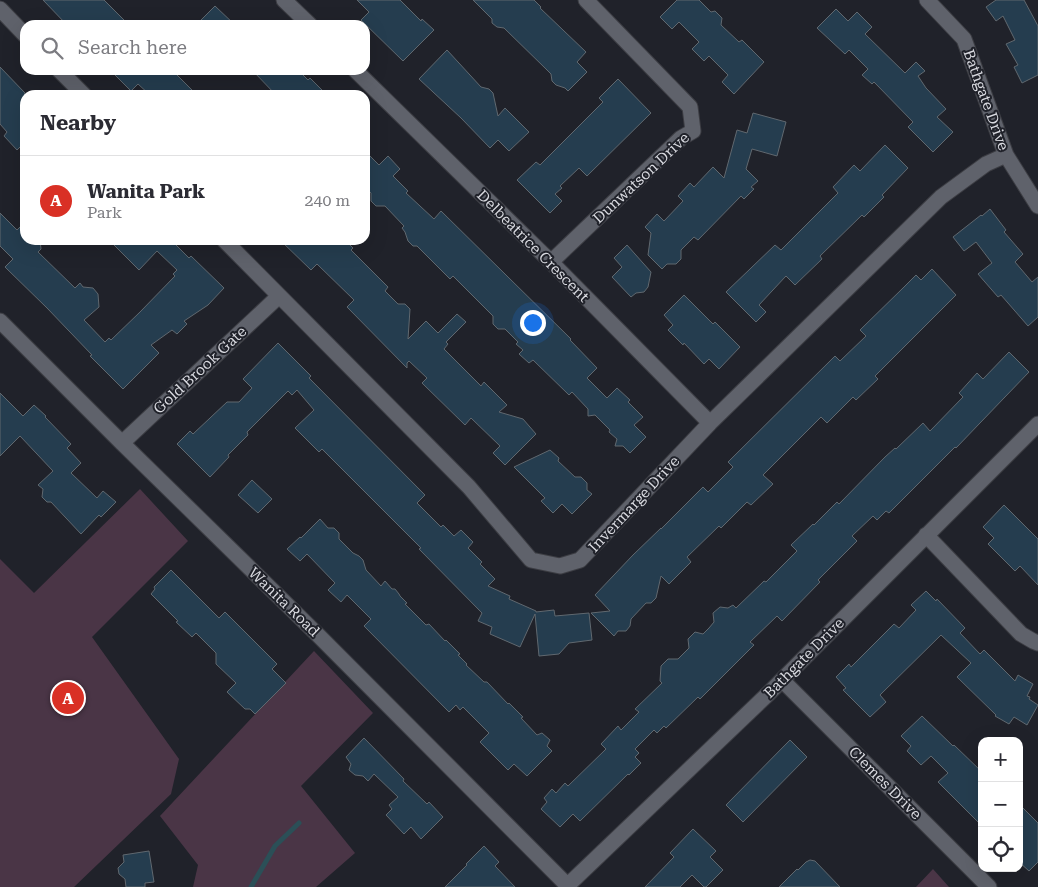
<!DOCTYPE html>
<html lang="en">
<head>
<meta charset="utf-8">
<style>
	:root { --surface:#fff; --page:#f7f7f7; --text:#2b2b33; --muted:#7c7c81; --line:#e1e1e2; --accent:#d93025 }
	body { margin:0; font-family:"Roboto Serif",serif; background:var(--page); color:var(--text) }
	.controls { position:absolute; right:15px; bottom:15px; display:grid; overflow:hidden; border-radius:10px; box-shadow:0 5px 20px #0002 }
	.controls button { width:45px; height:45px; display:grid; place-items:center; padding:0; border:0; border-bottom:1px solid var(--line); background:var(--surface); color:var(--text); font:25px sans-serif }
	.you { position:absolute; left:532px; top:322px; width:18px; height:18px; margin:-12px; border:4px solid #fff; border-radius:50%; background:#1a73e8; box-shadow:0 0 0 8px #1a73e833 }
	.badge { display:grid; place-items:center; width:32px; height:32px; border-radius:50%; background:var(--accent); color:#fff; font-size:16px; font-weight:700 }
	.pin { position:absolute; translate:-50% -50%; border:2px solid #fff; box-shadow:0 1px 5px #0006 }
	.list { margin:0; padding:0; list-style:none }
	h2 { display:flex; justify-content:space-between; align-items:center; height:65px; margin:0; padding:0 20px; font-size:21px }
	h2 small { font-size:16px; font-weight:400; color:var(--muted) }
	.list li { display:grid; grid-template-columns:32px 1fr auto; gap:15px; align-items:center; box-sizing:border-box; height:90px; padding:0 20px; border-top:1px solid var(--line) }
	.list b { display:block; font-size:19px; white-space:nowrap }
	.list p { margin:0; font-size:16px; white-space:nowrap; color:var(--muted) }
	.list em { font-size:16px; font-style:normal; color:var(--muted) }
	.icon { flex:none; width:28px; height:28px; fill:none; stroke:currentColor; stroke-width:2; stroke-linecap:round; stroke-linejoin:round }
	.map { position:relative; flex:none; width:1038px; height:887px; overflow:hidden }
	.search { position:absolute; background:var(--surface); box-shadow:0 5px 20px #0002; left:20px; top:20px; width:350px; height:55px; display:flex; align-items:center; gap:12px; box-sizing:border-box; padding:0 18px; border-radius:15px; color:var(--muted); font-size:19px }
	.panel { position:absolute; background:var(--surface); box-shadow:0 5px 20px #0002; left:20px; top:90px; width:350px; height:155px; border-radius:15px }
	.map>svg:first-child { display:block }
	.green { fill:#4a3546 }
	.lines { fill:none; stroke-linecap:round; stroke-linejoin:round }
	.stream { stroke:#2b4f57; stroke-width:5 }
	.building { fill:#253d4f; stroke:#60686f }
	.minor-casing { stroke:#3c3d43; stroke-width:17 }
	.minor { stroke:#5f626b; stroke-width:15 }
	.labels { text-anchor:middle; stroke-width:4; stroke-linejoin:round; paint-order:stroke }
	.street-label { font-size:15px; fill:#d9dae0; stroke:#20222a }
</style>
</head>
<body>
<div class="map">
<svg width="1038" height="887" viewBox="0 0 1038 887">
	<rect width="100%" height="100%" fill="#20222a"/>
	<!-- green -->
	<path class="green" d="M140 489 188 541 92 637 179 759 171 794 74 887H0V559L34 593Z
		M314 651 373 713 301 786 355 853 316 887H193L198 865 160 816Z
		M933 869 949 887H916Z"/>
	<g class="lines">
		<!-- stream -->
		<path class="stream" d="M251 887 275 846 299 823"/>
	</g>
	<!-- building -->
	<path class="building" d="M43 0H104L129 25H67Z
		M357 0H400L421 21 422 19 434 30 403 61 361 20 369 12Z
		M473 0H534L541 7 540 8 586 52 577 62 587 72 568 91 565 88 556 85 552 81 551 74 546 69 504 28 497 27 492 23V19Z
		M677 0H699L711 12 715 11 722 18 721 25 739 42 742 40 764 62 734 94 722 82 728 75 709 56 704 61 692 49 699 42 679 22 672 29 660 17Z
		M996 0H1024L1038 26V75L1022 83 1014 67 1018 65 1006 44 1015 40 1003 16 996 21 986 7Z
		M215 6 235 25H196Z
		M836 9 848 21 857 12 872 27 865 34 905 73 916 62 925 71 918 76 926 88 946 109 937 117 953 132 933 152 908 127 913 122 874 82 872 84 862 75 868 69 849 50 845 54 817 28Z
		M447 50 481 87 489 89 493 93 498 116 505 108 529 132 509 151 498 140 490 148 461 118 419 79Z
		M0 67 25 93V142L17 150 4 136 7 132 0 124Z
		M110 70H172L197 95H150L138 84 131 91Z
		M252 70H298L308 80 310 78 327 95H276Z
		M618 79 651 113 587 176 579 168 560 186 562 188 555 194 562 201 550 213 517 180 536 162 540 165 603 102 599 98Z
		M753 113 786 122 777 156 752 149 746 169 758 181 751 187 754 189 744 199 741 196 698 240 694 237 681 250V259L676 264H667L662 269 648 255 651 233 645 227 657 214 664 221 683 201 678 196 690 183 694 187 713 167 724 178 737 130 747 133Z
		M885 145 908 168 882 195 884 197 864 217 862 215 820 256 822 259 795 285 786 276 759 305 766 312 756 322 726 292 775 245 781 250 838 193 833 187 854 165 860 171Z
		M365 151 379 165 388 156 400 169 393 176 408 191 406 193 434 219 441 211 571 339 570 340 597 368 587 378 607 398 617 388 630 400 628 402 643 417 634 425 646 437 630 453 623 446H615L617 439 609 432 610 430 595 415 588 416V409L572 392 569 395 533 360 529 363 519 354 523 350 516 344 518 342 505 329H498L493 324V316L453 276 450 279 417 246H413L408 241 405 232 402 228 404 226 385 206H376L371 201V193L365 187Z
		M990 209 1006 230 1004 232 1023 254 1015 262 1032 282 1038 277V317L1028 326 1001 295 998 297 978 274 992 263 976 242 964 251 953 237 981 215 982 216Z
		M0 213 17 230 25 222V240H40L41 249 38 252 75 288 80 283 83 287 93 288 98 294 99 307 84 320 105 342 109 338 111 340 140 312 175 276 173 274 177 270 157 251 139 270 109 240H171L189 258 191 256 224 288 208 305 184 321 187 324 177 334 172 330 151 345 159 353 123 389 90 356 92 355 47 308 5 267 13 259 0 246Z
		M280 240H345L353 248 351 250 388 287 385 291 398 304H405L410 309 408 339 426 321 438 333 457 314 466 322 446 342 448 344 444 349 481 386 484 382 507 405 499 412 523 419 536 434 505 465 493 453 500 446 471 418 465 425 422 383 427 378 409 361 407 363V368L347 307 354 300 317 264 311 270Z
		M627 245 651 272 648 287 644 292 636 293 631 297 612 277 622 267 614 258Z
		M932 269 956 295 875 376 878 379 856 400 853 397 827 423 821 417 763 475 773 484 751 505 747 502 721 528 719 526 687 557 691 562 669 584 661 576 656 598 651 603H646L631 619 630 626 626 631H618L614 636 591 613 610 611 595 595 633 555 661 528V529L703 487 708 492 733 467 728 462 835 356 840 361 866 336 860 330 904 287 916 275 921 280Z
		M684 295 713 324 715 322 740 347 719 369 709 359 704 364 684 343 683 345 668 330 673 325 664 315Z
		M278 343 311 376 309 378 425 495 417 503 441 527 443 525 454 536 461 530 473 542 468 548 482 562 480 564 495 579 488 586 510 596 509 599 536 611V612L554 610 555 616 589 613 592 640 569 643 559 654 539 656 535 614 520 647 490 634 492 627 478 621 482 613 419 549 421 548 322 449 319 452 295 428 314 410 297 390 292 395 288 391 247 432 248 435 228 455 229 457 210 477 177 444 190 431 193 434 227 402H239L252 388 243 379Z
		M1009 352 1029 372 956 448 955 447 889 513 886 511 877 520 873 516 852 536 857 541 818 580 820 582 782 621 777 616 750 642 754 645 700 699 698 697 666 728 664 726 657 733 654 730 635 749 639 753 635 757 641 763 629 775 628 774 580 821 573 814 560 827 541 809 547 802 544 798 552 789 556 793 565 783 568 786 606 749 601 744 618 726 621 730 639 712 635 709 662 683 660 681 661 666 668 659H678L689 648 688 639 695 632 703 634 709 628 714 622 713 613 720 607 728 608 733 605 736 608 764 581 766 582 797 551 791 545 813 524 814 525 837 502 839 504 885 457 895 448 896 449 923 423 930 431 963 397 959 393 977 373 983 379Z
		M0 393 23 416 34 405 46 416 45 417 71 444 67 448 81 463 71 473 97 498 103 491 116 502 101 517 99 515 81 534 51 502H47L42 497 43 489 38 485 53 471 20 436 0 456Z
		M550 450 559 458 558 461 575 477H581L587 483V490L592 494 572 514 562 504 553 513 541 501 545 498 514 467Z
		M252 480 272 499 258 513 238 495Z
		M1004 505 1038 539V585L1020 566 1015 571 988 544 994 538 983 527Z
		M320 519 328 528H334L339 533V539L353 553 359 556 363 560 366 570 381 586 385 581 392 589H395L399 594 400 596 407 603 405 604 426 625 429 624 445 641 446 640 460 654 458 655 467 664 466 665 484 682H487L508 704 509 703 523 717 521 718 537 735 542 733 550 740 547 746 552 751 527 776 514 764 508 770 480 742 489 733 463 707 460 710 456 705 449 712 364 626 371 619 347 595 341 602 328 590 335 583 307 554 300 561 287 549 300 537 301 538Z
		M171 570 219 618 225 612 277 664 272 669 286 683 255 714 250 709H245L227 692 236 683 216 664V653L196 633 192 637 176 622 178 621 151 594 155 589 154 587Z
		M926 591 936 601 937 599 965 628 960 633 980 654 984 650 1015 681 1018 675 1033 684 1027 696 1030 697 1029 699 1038 705 1027 725 1014 717 1009 724 995 716 996 715 957 677 971 663 941 635 880 695 886 702 870 717 843 690 846 688 836 677 849 664 851 667 894 624 899 628 916 610 911 605Z
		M922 716 953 746 954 745 982 772V826L938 782 948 773 931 756 921 765 907 751 911 746 901 736Z
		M364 738 404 779 403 781 427 804 429 802 443 817 421 839 411 827 404 834 386 815 392 809 389 805 398 797 374 774 368 781 363 776 355 775 349 770 351 764 346 757Z
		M790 740 807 757 743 822 726 805Z
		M1019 804 1038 823V862L1029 871 1019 862Z
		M693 829 716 851 710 857 723 870 706 887H704L692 875 680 887H645L674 857 670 853Z
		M484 846 499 862 495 866 515 887H445L467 865 466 864Z
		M149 851 154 882 145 883V887H126L125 879 119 874 118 868 124 862 123 855Z
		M810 860 815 861 840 887H779L797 869 798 870 806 862Z"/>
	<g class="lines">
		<defs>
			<path id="minor" d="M284 0 310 25
				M927 0 964 39 1006 155 1038 206
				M0 9 25 35
				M59 70 84 95
				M355 70 551 262 710 423
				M224 240 469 487 531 560 560 566 580 560 710 423 941 197 986 164 1006 155
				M551 262 681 138 693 131 690 107 586 0
				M0 321 122 443 318 635 567 885
				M122 443 279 296
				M926 535 1021 634 1033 641 1038 643
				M782 680 989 887
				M566 887 769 693 1038 424"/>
		</defs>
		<!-- minor casing -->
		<use href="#minor" class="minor-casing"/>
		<!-- minor -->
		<use href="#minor" class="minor"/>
	</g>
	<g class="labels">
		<!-- street labels -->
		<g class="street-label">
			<text transform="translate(986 100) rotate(70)" y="5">Bathgate Drive</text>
			<text transform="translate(641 178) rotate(-43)" y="5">Dunwatson Drive</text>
			<text transform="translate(533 246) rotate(45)" y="5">Delbeatrice Crescent</text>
			<text transform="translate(200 370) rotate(-43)" y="5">Gold Brook Gate</text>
			<text transform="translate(634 504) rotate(-47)" y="5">Invermarge Drive</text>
			<text transform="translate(284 602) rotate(44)" y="5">Wanita Road</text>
			<text transform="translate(804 658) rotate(-45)" y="5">Bathgate Drive</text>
			<text transform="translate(885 783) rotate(45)" y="5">Clemes Drive</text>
		</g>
	</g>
</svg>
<div class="controls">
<button>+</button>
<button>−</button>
<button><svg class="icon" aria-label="locate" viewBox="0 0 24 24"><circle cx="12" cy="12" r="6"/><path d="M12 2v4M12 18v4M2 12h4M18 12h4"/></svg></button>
</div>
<div class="you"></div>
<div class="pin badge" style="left:68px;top:698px">A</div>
<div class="search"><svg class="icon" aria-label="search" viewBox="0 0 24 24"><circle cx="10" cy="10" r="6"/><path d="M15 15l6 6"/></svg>Search here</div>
<section class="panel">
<h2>Nearby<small></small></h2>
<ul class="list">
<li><span class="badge">A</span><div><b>Wanita Park</b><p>Park</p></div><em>240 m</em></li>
</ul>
</section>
</div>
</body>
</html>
